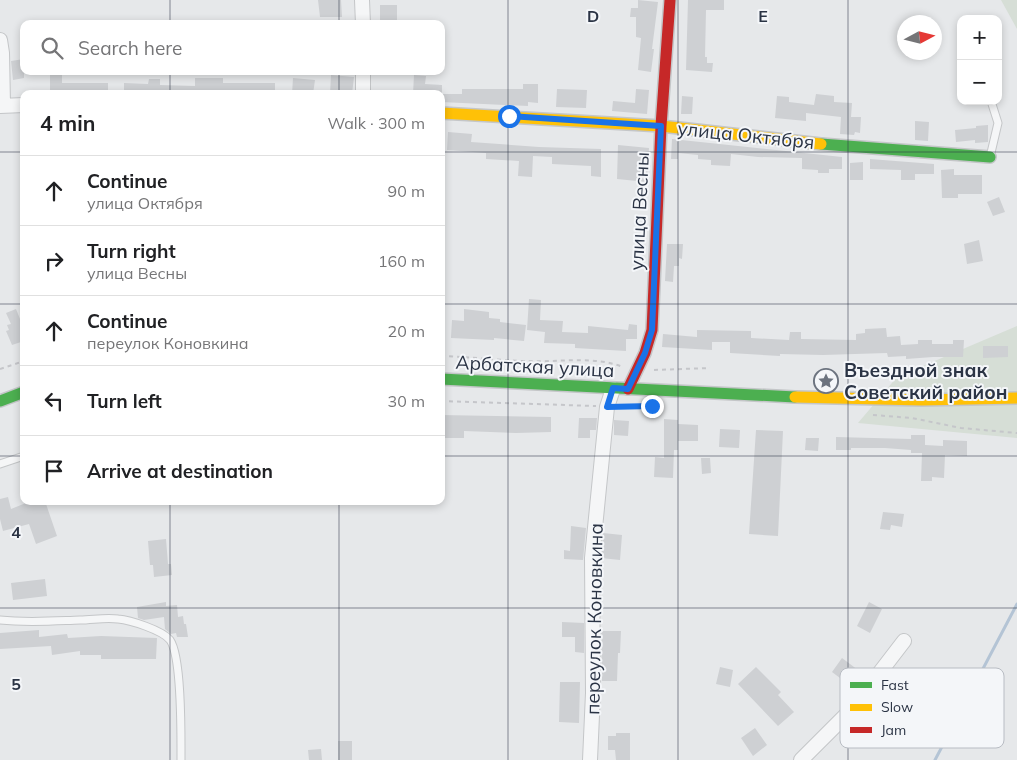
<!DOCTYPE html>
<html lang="en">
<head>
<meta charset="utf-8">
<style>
	:root { --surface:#fff; --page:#f6f6f6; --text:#202124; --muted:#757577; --line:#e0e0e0 }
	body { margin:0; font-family:Mulish,sans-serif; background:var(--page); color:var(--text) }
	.controls { position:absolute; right:15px; top:15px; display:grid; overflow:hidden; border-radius:10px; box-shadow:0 2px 8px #0003 }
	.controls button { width:45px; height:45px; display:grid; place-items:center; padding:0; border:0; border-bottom:1px solid var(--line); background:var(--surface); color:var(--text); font:25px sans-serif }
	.compass { position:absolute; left:897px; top:15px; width:45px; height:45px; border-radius:50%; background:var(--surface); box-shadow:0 2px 8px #0003; rotate:83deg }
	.stop { position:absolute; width:15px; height:15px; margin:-11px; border:4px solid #1a73e8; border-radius:50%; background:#fff }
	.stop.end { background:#1a73e8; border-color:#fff; box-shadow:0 1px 5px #0008 }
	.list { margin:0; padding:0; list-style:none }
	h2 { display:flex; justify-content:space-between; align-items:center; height:65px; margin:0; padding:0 20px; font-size:21px }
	h2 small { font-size:16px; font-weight:400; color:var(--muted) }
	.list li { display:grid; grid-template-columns:32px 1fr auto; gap:15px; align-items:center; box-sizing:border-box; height:70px; padding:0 20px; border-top:1px solid var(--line) }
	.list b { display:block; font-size:19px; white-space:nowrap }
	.list p { margin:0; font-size:16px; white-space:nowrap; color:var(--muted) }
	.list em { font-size:16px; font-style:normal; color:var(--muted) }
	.icon { flex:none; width:28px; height:28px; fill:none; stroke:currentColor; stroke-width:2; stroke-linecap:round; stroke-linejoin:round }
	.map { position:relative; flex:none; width:1017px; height:760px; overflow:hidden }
	.search { position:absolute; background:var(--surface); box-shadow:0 2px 8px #0003; left:20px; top:20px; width:425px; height:55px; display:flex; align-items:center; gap:12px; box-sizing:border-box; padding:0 18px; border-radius:10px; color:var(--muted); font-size:19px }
	.panel { position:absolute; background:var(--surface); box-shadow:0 2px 8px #0003; left:20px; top:90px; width:425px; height:415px; border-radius:10px }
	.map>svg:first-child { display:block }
	.green { fill:#d6ded6 }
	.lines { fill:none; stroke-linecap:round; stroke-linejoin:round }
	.stream { stroke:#b4c4d5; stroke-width:3 }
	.building { fill:#ced0d3 }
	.lane-casing { stroke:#c4c6c8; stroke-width:9 }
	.street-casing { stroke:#c4c6c8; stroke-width:16 }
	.fast-casing { stroke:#c4c6c8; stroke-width:14 }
	.slow-casing { stroke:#c4c6c8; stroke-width:14 }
	.jam-casing { stroke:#c4c6c8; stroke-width:14 }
	.path { stroke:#c5c6ca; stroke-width:2; stroke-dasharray:4 4; stroke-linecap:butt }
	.lane { stroke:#f5f6f7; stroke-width:7 }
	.street { stroke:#f5f6f7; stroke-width:14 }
	.fast { stroke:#4caf50; stroke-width:11 }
	.slow { stroke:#ffc107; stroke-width:11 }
	.jam { stroke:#c62828; stroke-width:11 }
	.route { stroke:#1a73e8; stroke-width:6 }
	.grid { fill:none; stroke:#2b3445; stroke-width:1; stroke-opacity:0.55 }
	.labels { text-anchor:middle; stroke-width:4; stroke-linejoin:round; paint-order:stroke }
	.street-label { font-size:19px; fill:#2b3445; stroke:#f4f6f9 }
	.poi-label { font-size:19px; font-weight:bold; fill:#2b3445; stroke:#f4f6f9; text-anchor:start }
	.key { fill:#f4f6f9; stroke:#b8bcc3; stroke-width:1 }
	.key-label { font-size:14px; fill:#2b3445 }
	.grid-label { font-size:16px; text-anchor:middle; font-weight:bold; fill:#2b3445; stroke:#f4f6f9; stroke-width:4; stroke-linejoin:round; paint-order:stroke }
</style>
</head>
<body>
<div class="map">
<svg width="1017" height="760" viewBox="0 0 1017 760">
	<rect width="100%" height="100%" fill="#e6e8ea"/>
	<!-- green -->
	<path class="green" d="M1001 0H1017V29Z
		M1017 326V438L858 423 897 377Z"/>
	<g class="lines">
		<!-- stream -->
		<path class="stream" d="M935 760 1017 604"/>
	</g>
	<!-- building -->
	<path class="building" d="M318 0H341L342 17H320Z
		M638 0 658 2 652 49H654L651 72 638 70 641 38 636 37V17H630L631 8H638Z
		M688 0H724V10H706L705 57H707V63H713L712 72 686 70Z
		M380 5H397V22H380Z
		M24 59V78L13 80 11 61Z
		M50 71H62V83H108V94H50Z
		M331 75 354 77 352 94H330Z
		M414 75 426 76 425 84 442 85V94H413Z
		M195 78H223V83H275V94H124V83L148 84 149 79H160V85L195 86Z
		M293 78 315 80 313 94H292Z
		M523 84H538V103L528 102V106L441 102V94H462V89H523Z
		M557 89 587 90 586 108 556 107Z
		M636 89 649 90 647 114 612 111 613 101 635 103Z
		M816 94 834 96V102L852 103 851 117H861L860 133 855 132 854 135 840 134 841 117 806 113V121L775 118 777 96 789 97V102L814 105Z
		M682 96 693 97 692 114H681Z
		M915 121 929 122 928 141 915 140Z
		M988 125V142L975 143V140L956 142 955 130 976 128V126Z
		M448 132 472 134 471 142 539 147 601 149V177L591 176V166L552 164V157L533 156 532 177 518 176 519 161 486 159V153L447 150Z
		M672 139 842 157V169H829V173H818V170L802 169V158L758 157 731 154 730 166 711 165V160L698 159V155L678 153V159H671Z
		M618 145 649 148 647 182 617 179Z
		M870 159 934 164V174H915V180H901V170L870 169Z
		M863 162V180H850V163Z
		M954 169V175H982V194H958V198H942L941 170Z
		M999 197 1005 212 993 216 987 202Z
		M979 240 983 261 967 264 964 244Z
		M667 244H683L682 259 679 258V266H674L673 282 665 281Z
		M529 299 541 300 540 320 563 321 562 332 588 333V326L628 330 629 324 637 325V339H626V351L575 348V344L544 343 545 332 527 330Z
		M16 309 24 329V341L12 345 6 331 9 330 7 325 11 324 6 313Z
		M464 309 489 312V318L500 319V322L526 325 524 341 494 338V340L451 338 452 320 464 321Z
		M886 328 887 337 900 336 901 345 918 344V340H932V344H953V340H964L963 357H933L906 359V356L888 357 887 353 823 355 780 354V356L730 353V342H712V350L662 347 663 334 697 337V330L751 331V338L789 340 790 332H801V339L856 340V334L865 333V329Z
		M983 346H1008V357L983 358Z
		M441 415 551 417V432L516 433 464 431V438H441Z
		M579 418H597L596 430H590V438H578Z
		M664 419 678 420V424L698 425V441H678V450H674L673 478 654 477 655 457 664 458Z
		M614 420 629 421 628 436 614 435Z
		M720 429 740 430 739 448 719 447Z
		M756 430 783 431 778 536 749 534Z
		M911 435H925V445L943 446V440L967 441V456L945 455 944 478 932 477V481H921L922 453H911V450L885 448H851V450H836V437L911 439Z
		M806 438H819L818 451 805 450Z
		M701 458H710L711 473 702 474Z
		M8 497 11 509 31 501H45L57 536 36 544 29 524 3 531 0 519V499Z
		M883 512 904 514 902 527 891 525 890 530 880 529Z
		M571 526 586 528 583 560 564 559V550L570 551Z
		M603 533 622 535 620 560 601 558Z
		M166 539 168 564H171L172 575 154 577 153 565H150L148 541Z
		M45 579 47 596 13 600 11 583Z
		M166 602V606L177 605 178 617 183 616 184 624H186L188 637H177L176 633 171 634 165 629 164 617 144 620 138 618 137 607Z
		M869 602 882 609 870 633 857 626Z
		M562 622 584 623V653L575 652V637H562Z
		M39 630V637L67 634 68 638 101 636 157 638 156 659H101V655H80V651L52 655 51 646 0 649V633Z
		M601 631H621L620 653H618L617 681H602Z
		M842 658 858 670 848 684 832 672Z
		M720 667 733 670 730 687 716 684Z
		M756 667 781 692 778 695 794 712 778 726 738 684Z
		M560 682H580L579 723 559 722Z
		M755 728 767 745 753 756 741 738Z
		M616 733H630V760H616L615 750H608V736H616Z
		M338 741H352V760H338Z
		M321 749 322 760H309L308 750Z"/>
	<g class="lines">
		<defs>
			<path id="lane" d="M990 157 998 123 991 101
				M0 464 24 456
				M0 620C27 623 53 621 80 620 92 620 106 617 118 619 130 620 162 630 170 640 182 657 181 736 181 760"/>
			<path id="street" d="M362 0 363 24
				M0 40 2 53 3 105
				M363 94V71
				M0 106 24 105
				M590 760 593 693 592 558 607 407 613 389
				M801 760 851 710 904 641"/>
			<path id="fast" d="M821 144 990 157
				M441 379 795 397
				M0 401 24 392"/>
			<path id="slow" d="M441 113 661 126 821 144
				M795 397 922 400 1017 398"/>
			<path id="jam" d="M628 389 645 353 652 330 661 126 670 0"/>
		</defs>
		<!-- lane casing -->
		<use href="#lane" class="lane-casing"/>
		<!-- street casing -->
		<use href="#street" class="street-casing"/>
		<!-- fast casing -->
		<use href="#fast" class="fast-casing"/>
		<!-- slow casing -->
		<use href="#slow" class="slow-casing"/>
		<!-- jam casing -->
		<use href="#jam" class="jam-casing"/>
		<!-- path -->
		<path class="path" d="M441 356C469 357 496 360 523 361 556 363 592 355 623 367
			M0 369 24 361
			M654 370 710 368
			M441 401 596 406
			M621 406H639
			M873 415 912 418 961 428 1017 433"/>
		<!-- lane -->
		<use href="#lane" class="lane"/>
		<!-- street -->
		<use href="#street" class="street"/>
		<!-- fast -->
		<use href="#fast" class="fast"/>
		<!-- slow -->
		<use href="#slow" class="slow"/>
		<!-- jam -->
		<use href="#jam" class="jam"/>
	</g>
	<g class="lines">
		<!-- route -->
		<path class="route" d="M509 116 661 126 652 330 645 353 628 389 613 388 607 407 652 406"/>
	</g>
	<!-- grid -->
	<path class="grid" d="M170 0V24M339 0V24M508 0V760M678 0V760M848 0V760M170 71V94M339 71V94M0 152H24M441 152H1017M0 304H24M441 304H1017M0 456H24M441 456H1017M170 501V760M339 501V760M0 608H1017"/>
	<!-- icons -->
	<defs>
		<symbol id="sight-ring" viewBox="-11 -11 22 22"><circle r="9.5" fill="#f4f6f9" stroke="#6c737f" stroke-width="1.5"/><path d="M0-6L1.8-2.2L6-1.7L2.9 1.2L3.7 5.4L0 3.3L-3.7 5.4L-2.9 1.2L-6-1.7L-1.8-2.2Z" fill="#6c737f"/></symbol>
	</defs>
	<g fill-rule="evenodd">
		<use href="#sight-ring" x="812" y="367" width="28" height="28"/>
	</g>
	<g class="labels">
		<!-- street labels -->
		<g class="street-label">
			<text transform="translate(746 135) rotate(6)" y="7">улица Октября</text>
			<text transform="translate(639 211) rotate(-87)" y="7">улица Весны</text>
			<text transform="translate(535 366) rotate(3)" y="7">Арбатская улица</text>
			<text transform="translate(594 619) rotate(-89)" y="7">переулок Коновкина</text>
		</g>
		<!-- poi labels -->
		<g class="poi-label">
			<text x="844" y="377">Въездной знак<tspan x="844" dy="22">Советский район</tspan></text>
		</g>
	</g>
	<!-- legend -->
	<rect x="840" y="668" width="164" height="80" rx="8" class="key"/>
	<rect x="850" y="682" width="22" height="6" fill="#4caf50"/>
	<rect x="850" y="704" width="22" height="7" fill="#ffc107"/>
	<rect x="850" y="727" width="22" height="6" fill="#c62828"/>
	<g class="key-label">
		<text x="881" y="690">Fast</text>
		<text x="881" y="712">Slow</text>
		<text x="881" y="735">Jam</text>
	</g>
	<g class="grid-label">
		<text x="593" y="22">D</text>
		<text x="763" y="22">E</text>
		<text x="16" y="538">4</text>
		<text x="16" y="690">5</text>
	</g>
</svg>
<div class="controls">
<button>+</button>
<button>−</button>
</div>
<svg class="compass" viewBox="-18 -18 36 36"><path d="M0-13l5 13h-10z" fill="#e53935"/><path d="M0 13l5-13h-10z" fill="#757577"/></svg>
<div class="stop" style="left:509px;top:116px"></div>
<div class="stop end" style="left:652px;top:406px"></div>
<div class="search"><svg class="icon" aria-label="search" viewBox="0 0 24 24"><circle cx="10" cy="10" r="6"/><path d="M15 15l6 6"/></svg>Search here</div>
<section class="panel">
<h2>4 min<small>Walk · 300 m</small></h2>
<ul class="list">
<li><svg class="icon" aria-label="ahead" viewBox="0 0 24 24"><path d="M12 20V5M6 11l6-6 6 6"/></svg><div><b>Continue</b><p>улица Октября</p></div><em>90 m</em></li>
<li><svg class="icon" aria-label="right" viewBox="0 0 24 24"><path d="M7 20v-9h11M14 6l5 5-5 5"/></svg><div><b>Turn right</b><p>улица Весны</p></div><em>160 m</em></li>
<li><svg class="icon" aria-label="ahead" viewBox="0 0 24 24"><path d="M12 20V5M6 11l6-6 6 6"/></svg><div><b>Continue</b><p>переулок Коновкина</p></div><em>20 m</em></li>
<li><svg class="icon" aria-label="left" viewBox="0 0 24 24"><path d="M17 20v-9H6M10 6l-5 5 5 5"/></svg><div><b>Turn left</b></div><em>30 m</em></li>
<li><svg class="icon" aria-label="arrive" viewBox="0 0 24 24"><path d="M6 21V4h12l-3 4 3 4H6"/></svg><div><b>Arrive at destination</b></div></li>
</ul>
</section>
</div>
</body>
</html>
